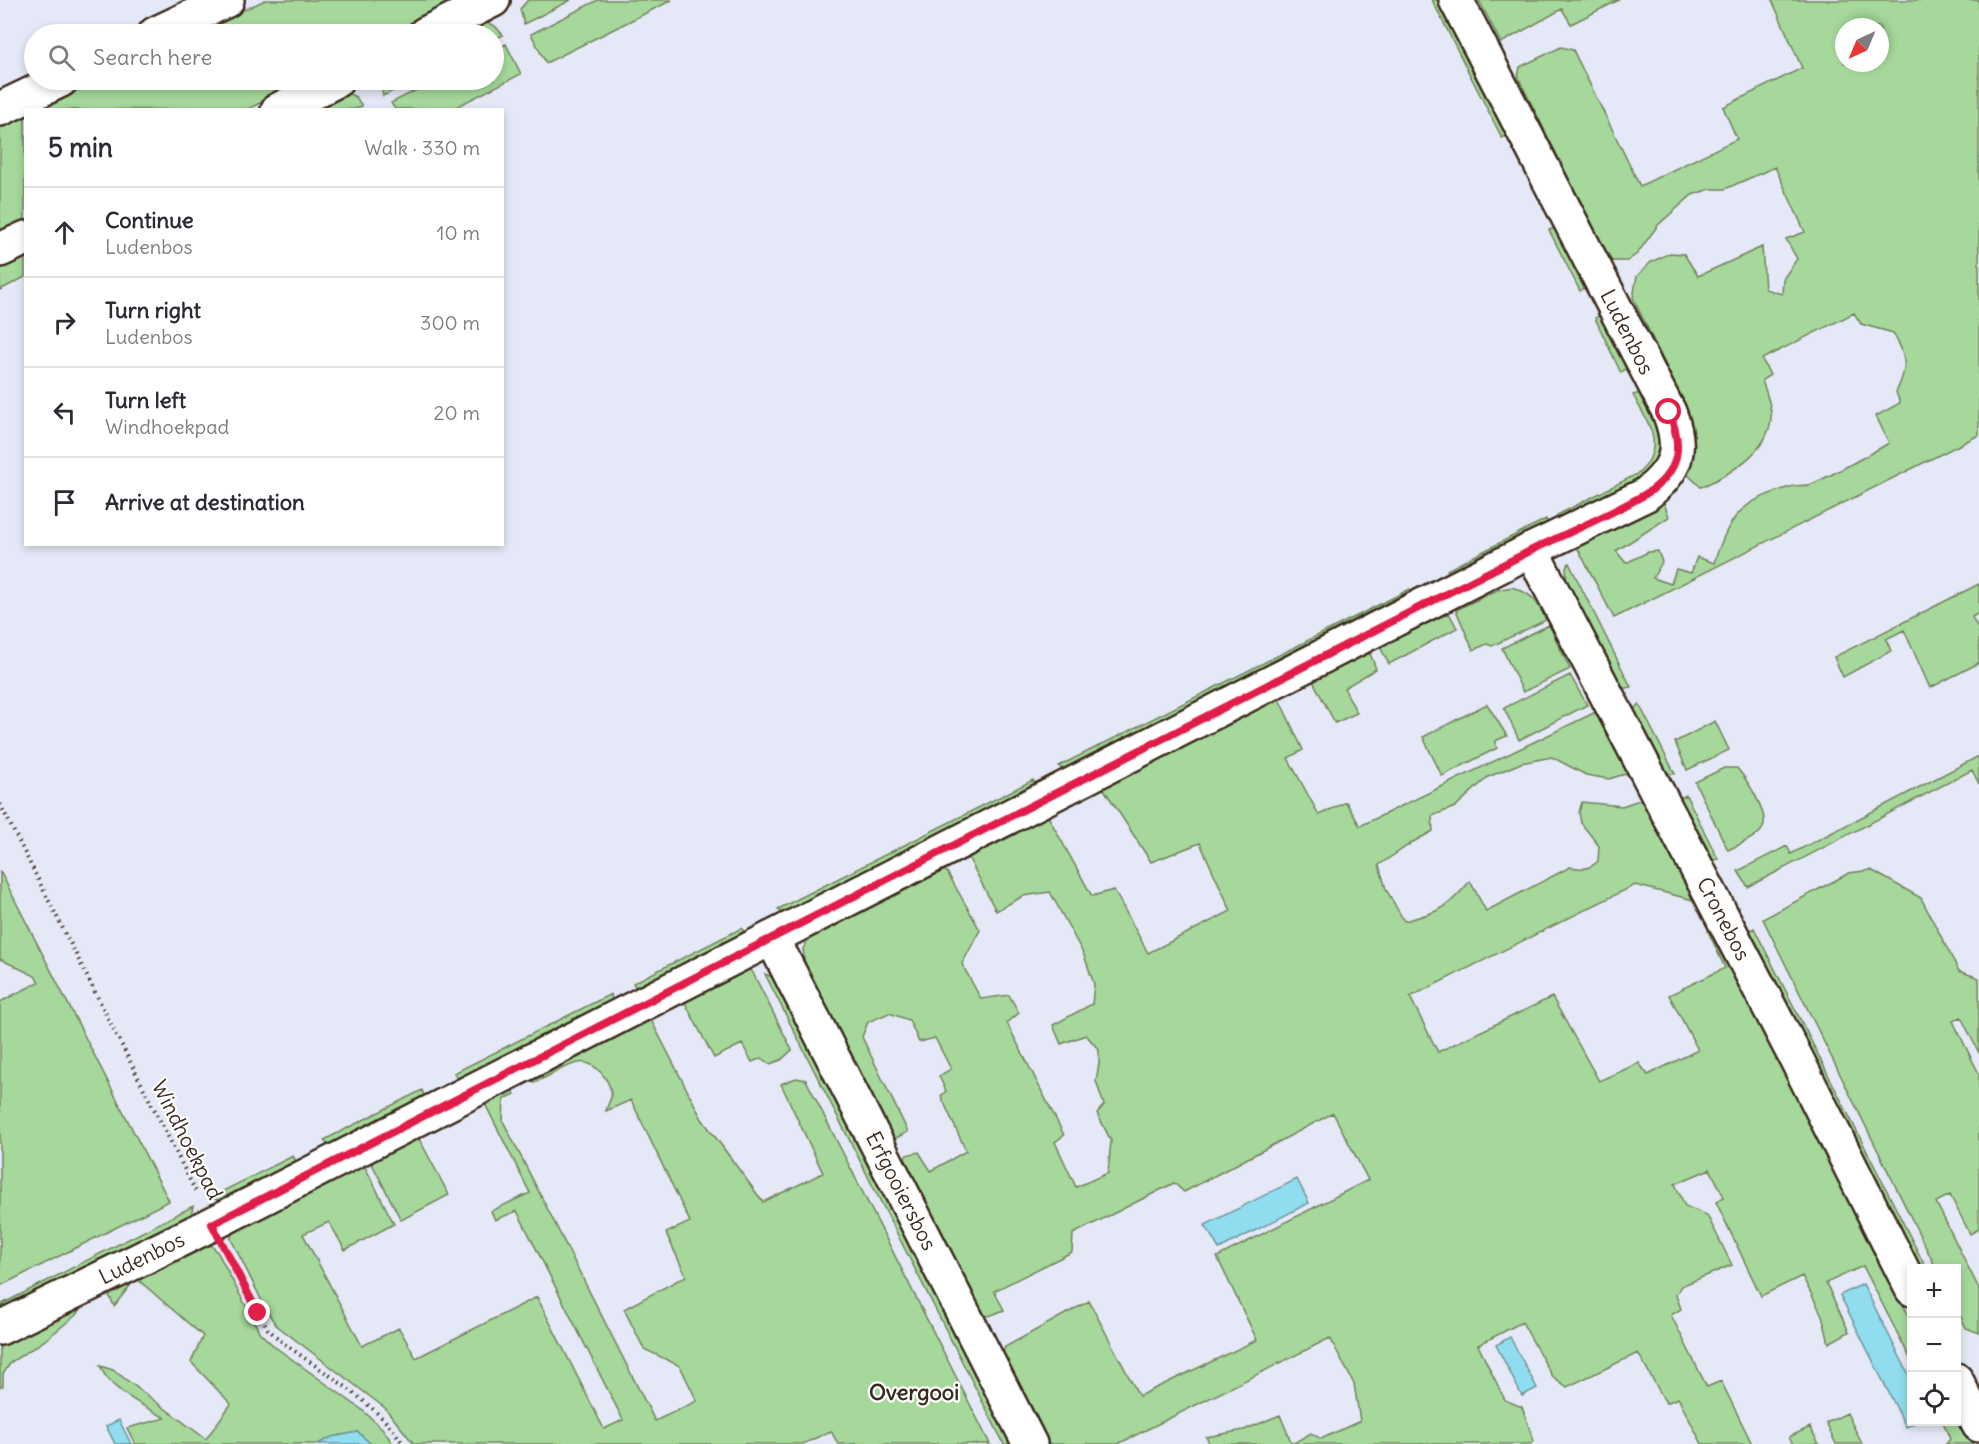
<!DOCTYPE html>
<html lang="en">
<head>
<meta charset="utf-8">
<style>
	:root { --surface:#fff; --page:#f7f7f7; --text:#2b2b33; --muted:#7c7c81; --line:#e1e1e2 }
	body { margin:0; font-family:Delius,sans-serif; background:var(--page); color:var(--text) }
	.controls { position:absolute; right:18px; bottom:18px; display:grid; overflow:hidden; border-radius:0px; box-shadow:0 3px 9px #0003 }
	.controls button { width:54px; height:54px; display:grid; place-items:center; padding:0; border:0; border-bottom:2px solid var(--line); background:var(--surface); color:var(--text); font:30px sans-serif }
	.compass { position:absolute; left:1835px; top:18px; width:54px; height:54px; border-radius:50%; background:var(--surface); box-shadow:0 3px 9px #0003; rotate:224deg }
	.stop { position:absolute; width:18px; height:18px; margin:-14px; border:4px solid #e11d48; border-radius:50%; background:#fff }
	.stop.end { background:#e11d48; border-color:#fff; box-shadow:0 2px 6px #0008 }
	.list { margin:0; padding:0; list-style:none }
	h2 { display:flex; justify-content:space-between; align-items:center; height:78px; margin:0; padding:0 24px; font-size:26px }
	h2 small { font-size:20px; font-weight:400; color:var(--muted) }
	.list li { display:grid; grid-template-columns:39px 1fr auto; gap:18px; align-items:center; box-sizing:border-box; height:90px; padding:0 24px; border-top:2px solid var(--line) }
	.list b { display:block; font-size:22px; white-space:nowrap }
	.list p { margin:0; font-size:20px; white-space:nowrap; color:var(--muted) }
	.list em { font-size:20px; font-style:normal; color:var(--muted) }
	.icon { flex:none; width:33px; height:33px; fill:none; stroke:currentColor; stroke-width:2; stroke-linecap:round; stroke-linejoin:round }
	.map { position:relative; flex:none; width:1979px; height:1444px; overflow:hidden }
	.search { position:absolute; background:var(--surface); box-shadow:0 3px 9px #0003; left:24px; top:24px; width:480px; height:66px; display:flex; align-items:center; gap:15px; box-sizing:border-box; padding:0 21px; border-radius:33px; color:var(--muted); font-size:22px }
	.panel { position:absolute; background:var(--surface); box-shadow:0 3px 9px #0003; left:24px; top:108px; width:480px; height:438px; border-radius:0px }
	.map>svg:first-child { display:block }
	.green { fill:#a5d89a; stroke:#70815c; stroke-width:1.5; fill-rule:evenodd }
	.water { fill:#90ddef; stroke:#6e959b; stroke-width:1.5 }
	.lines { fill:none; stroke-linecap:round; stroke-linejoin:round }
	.minor-casing { stroke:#3b2a1e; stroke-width:38 }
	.path { stroke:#3b2a1e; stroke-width:4; stroke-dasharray:1.5 4.5; stroke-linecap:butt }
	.minor { stroke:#fff; stroke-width:33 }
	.route { stroke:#e11d48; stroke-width:8 }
	.labels { text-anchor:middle; stroke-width:4.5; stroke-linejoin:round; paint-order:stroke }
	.street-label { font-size:21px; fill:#3b2a1e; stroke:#fff }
	.neighbourhood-label { font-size:22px; font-weight:bold; fill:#3b2a1e; stroke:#fff }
</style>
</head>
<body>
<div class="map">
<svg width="1979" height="1444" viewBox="0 0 1979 1444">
	<rect width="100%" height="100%" fill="#e5e8f6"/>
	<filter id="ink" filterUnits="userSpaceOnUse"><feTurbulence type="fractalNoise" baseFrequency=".0167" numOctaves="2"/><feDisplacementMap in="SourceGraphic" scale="12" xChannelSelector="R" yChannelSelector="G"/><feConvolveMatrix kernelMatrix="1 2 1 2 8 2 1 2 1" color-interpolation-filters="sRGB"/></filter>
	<g filter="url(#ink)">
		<!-- green -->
		<path class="green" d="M265 0H462L395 34H193Z
			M528 0H571L524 24 520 9Z
			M598 0H672L546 63 531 34Z
			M1432 0H1444L1508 135 1502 138Z
			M1479 0H1619L1571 24 1562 9 1501 43Z
			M1772 0H1979V435L1614 618 1576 545 1663 500 1669 517 1616 551 1626 563 1648 552 1658 551 1662 562 1653 578 1671 584 1676 569 1691 573 1697 557 1714 563C1730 515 1740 502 1790 487 1797 484 1805 487 1812 484 1839 472 1864 457 1889 443L1876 416 1900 403 1896 392C1908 369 1907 355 1893 333L1861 324 1854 313 1762 359 1770 375 1762 380C1765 390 1770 401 1771 412 1774 449 1729 475 1701 487L1686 473 1692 448 1691 425 1669 372 1633 298 1637 276 1651 262 1670 253 1684 254 1698 276 1762 247 1765 289 1782 294 1783 279 1797 259 1786 239 1805 232 1775 167 1725 189H1710L1692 195 1658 225 1637 254 1627 261H1610L1518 77 1520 67 1561 47 1573 50 1640 186 1737 139 1723 107 1802 68ZM1844 27H1880V63H1844Z
			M487 23 495 26 503 35 494 40V34H457L477 24Z
			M506 44 521 74 452 109H395L391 103 436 80H494V50Z
			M98 80H306L248 109 35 110Z
			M380 80H416L383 96Z
			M348 93 356 97 362 106 355 109 310 110 342 94Z
			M25 114V223L0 236V126Z
			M1555 228 1561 230 1586 287 1580 291 1549 230Z
			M25 255V277L0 290V267Z
			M1598 316H1603L1628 366 1621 373 1595 318Z
			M1640 393 1644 395 1666 443 1651 476 1560 523 1557 515 1639 473C1667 446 1648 423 1633 395Z
			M1546 519 1551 528 1450 575 1447 570Z
			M1569 563 1631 687 1621 689 1567 586 1566 567Z
			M1979 584V613L1972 617 1979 630V663L1930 688 1904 630 1886 639 1891 651 1843 677 1834 657Z
			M1512 587C1533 594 1537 601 1546 620L1492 646 1487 644 1473 650 1456 610 1497 590Z
			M1410 589 1413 593 1064 772 1059 766Z
			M1449 613 1457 628 1389 664 1380 647Z
			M1549 625 1570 669 1523 692 1502 648Z
			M1370 653 1376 669 1344 688 1357 713 1335 723 1313 681Z
			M1570 675 1587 705 1519 740 1504 708Z
			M1280 691 1279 699 1303 750 1288 758 1319 815 1346 802 1360 826 1602 709 1632 772 1609 779 1586 775 1552 757 1521 763 1488 777 1455 807 1432 816 1433 831 1413 842 1379 865 1386 889 1404 921C1439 912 1446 910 1470 881L1486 911 1570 867C1583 869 1589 870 1598 861L1599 846 1581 823 1579 812 1582 802 1622 806 1645 798 1701 902 1635 885 1410 997 1438 1052 1552 997 1599 1081 1639 1063 1648 1075 1698 1050 1669 995 1725 968 1708 931 1714 928 1911 1320V1360L1863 1266 1826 1283 1849 1332 1829 1343 1822 1315 1802 1276 1761 1296 1716 1202 1724 1197 1710 1169 1675 1184 1685 1206 1707 1215 1732 1265 1681 1286 1676 1295 1681 1309 1671 1315 1707 1387 1721 1381 1752 1444H1702L1678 1398 1666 1403 1638 1353 1567 1387 1552 1376 1522 1322 1478 1345 1505 1400 1522 1407 1534 1441 1530 1444H1210L1206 1437 1244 1430 1280 1415 1292 1444 1311 1433 1321 1439 1360 1421 1354 1384 1330 1338 1118 1444H1045L999 1362 1005 1347 1089 1301 1139 1396 1257 1340 1217 1257 1368 1180 1333 1113 1184 1192 1174 1183 1073 1234 1072 1252 994 1291 1004 1310 989 1316 976 1312 905 1161 906 1155 919 1152 931 1171 966 1151 941 1096 946 1091 939 1076 951 1069 935 1038 919 1042 909 1020 889 1013 868 1022 862 1037 908 1132 892 1140 806 975 803 949 815 927 936 865 947 872 980 930 962 964 981 999 1009 995 1019 1013 1007 1023 1064 1135 1055 1142 1076 1187 1108 1173 1111 1141 1097 1113 1104 1105 1096 1081 1099 1064V1050L1086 1035 1061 1044 1053 1025 1092 1004 1094 984 1084 955 1050 892 1023 896 996 911 966 853 1044 809 1092 896 1114 890 1148 953 1231 911 1200 843 1151 862 1100 783Z
			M1487 704 1507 736 1495 741 1497 748 1442 776 1423 737Z
			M1639 704 1675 774 1663 773 1633 710Z
			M1715 721 1729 750 1687 770 1675 742Z
			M1979 756V784L1972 770 1748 887 1738 871 1787 846 1791 854Z
			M1724 768H1737C1746 779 1773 817 1761 831 1754 839 1738 845 1728 850L1695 782Z
			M1033 780 1036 785 788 915 782 913 778 909Z
			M1686 795 1718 859 1709 862 1679 802 1680 798Z
			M1871 870 1921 898 1959 971 1979 978V1053L1961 1017 1953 1021 1979 1074V1229L1970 1234 1950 1195 1936 1202 1979 1289V1333L1966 1328 1957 1309 1956 1268H1936L1763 919 1849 873Z
			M0 871 169 1201 0 1286V1002L39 982 35 976 0 959Z
			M742 928 744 932 743 937 644 989 636 988 633 983Z
			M1754 928 1926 1268H1913L1748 931Z
			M743 968 752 971 792 1050 781 1060 770 1064 762 1058 752 1062 742 1044 714 1058 683 999Z
			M765 974 775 978 1016 1444H1004Z
			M611 994 612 1001 610 1006 464 1080 458 1079 454 1073Z
			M647 1012 702 1119 763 1202 823 1173 781 1084 796 1078 806 1080 990 1444H838L831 1431 803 1444H414L385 1408 276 1325 267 1311 231 1239V1226L361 1159 394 1224 345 1250 329 1222 303 1234 362 1346 399 1328 416 1358 537 1297 604 1429 623 1420 517 1211 495 1220 491 1211 530 1193 481 1096 509 1080 515 1094 504 1099 503 1121 655 1421 697 1401 680 1366 644 1349 624 1309 686 1276 666 1233 690 1222 631 1100 606 1111C607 1106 610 1101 611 1097 612 1081 594 1059 578 1063 563 1066 548 1077 534 1083L529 1073Z
			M422 1090 424 1096 421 1100 329 1147 324 1140Z
			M415 1131 449 1195 401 1220 368 1156Z
			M293 1156 296 1161 295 1165 221 1202 211 1197Z
			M193 1206 191 1217 0 1316V1305Z
			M202 1245 212 1246 218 1253 260 1333 275 1347 361 1409 383 1429 393 1444H371L358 1432 332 1437 318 1444H135L127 1428 165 1418C142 1404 111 1392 100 1366L113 1370 206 1439 231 1404 191 1362 203 1336 136 1278 114 1306 106 1288Z
			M80 1303V1309L76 1315 44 1341 11 1362 3 1374V1386L0 1387V1336Z
			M1957 1410 1973 1444H1946L1950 1439 1943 1422H1956Z
			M1847 1413 1862 1444H1836L1826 1423Z
			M1810 1427 1819 1444H1793L1789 1437Z"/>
		<!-- water -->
		<path class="water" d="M1297 1179 1309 1203 1219 1249 1205 1225Z
			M1863 1284 1911 1379 1912 1422H1917L1906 1427 1840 1295Z
			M1510 1337 1537 1388 1522 1396 1496 1345Z
			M119 1420 131 1444H115L106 1426Z
			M358 1432 371 1444H318L332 1437Z"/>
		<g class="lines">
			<defs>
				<g id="minor">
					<path d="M155 34 227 0"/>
					<path d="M425 34 493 0"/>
					<path d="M0 109 61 80"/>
					<path d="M278 110 337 80"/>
					<path d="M0 250 26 238"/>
					<path id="s1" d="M1531 550 1797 1060 1912 1289"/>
					<path id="s2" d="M772 938 1030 1444"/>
					<path id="s3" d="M0 1328 212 1224 1531 550 1645 495C1677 470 1684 450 1669 412L1456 0"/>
					<path d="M1956 1380 1979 1425"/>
				</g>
			</defs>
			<!-- minor casing -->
			<use href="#minor" class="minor-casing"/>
			<!-- path -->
			<path class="path" d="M0 804 197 1194
				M228 1254 268 1329 282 1342C321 1371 378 1403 403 1444"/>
			<!-- minor -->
			<use href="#minor" class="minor"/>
		</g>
	</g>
	<g class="lines" filter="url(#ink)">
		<!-- route -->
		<path class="route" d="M258 1313 212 1224 1532 550C1569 532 1608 516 1644 495 1655 489 1667 478 1673 466 1681 448 1676 430 1669 412"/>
	</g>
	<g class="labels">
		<!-- street labels -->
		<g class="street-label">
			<text transform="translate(1627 332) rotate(63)" y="7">Ludenbos</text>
			<text dy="7" stroke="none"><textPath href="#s1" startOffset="416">Cronebos</textPath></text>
			<text transform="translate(187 1140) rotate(63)" y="7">Windhoekpad</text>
			<text dy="7" stroke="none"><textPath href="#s2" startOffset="284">Erfgooiersbos</textPath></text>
			<text dy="7" stroke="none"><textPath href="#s3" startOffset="158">Ludenbos</textPath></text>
		</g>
		<!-- neighbourhood labels -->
		<g class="neighbourhood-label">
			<text x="914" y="1400">Overgooi</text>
		</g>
	</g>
</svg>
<div class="controls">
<button>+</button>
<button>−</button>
<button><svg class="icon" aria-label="locate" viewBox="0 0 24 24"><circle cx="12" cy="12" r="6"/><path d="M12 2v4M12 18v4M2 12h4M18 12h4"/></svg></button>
</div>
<svg class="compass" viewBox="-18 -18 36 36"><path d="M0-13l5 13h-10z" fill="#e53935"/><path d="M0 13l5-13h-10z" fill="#7c7c81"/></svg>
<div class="stop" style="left:1669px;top:412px"></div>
<div class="stop end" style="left:258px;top:1313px"></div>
<div class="search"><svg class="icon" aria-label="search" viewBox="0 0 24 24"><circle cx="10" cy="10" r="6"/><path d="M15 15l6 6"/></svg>Search here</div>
<section class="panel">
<h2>5 min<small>Walk · 330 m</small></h2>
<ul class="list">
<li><svg class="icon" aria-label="ahead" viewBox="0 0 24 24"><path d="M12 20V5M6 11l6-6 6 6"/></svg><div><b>Continue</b><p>Ludenbos</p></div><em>10 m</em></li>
<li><svg class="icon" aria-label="right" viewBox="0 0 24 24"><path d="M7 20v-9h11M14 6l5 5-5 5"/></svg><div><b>Turn right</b><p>Ludenbos</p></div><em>300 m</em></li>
<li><svg class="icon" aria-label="left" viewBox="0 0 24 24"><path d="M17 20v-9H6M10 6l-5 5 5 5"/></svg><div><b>Turn left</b><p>Windhoekpad</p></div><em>20 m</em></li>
<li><svg class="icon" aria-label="arrive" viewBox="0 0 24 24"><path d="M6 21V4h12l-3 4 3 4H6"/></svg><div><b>Arrive at destination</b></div></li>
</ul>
</section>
</div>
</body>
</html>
